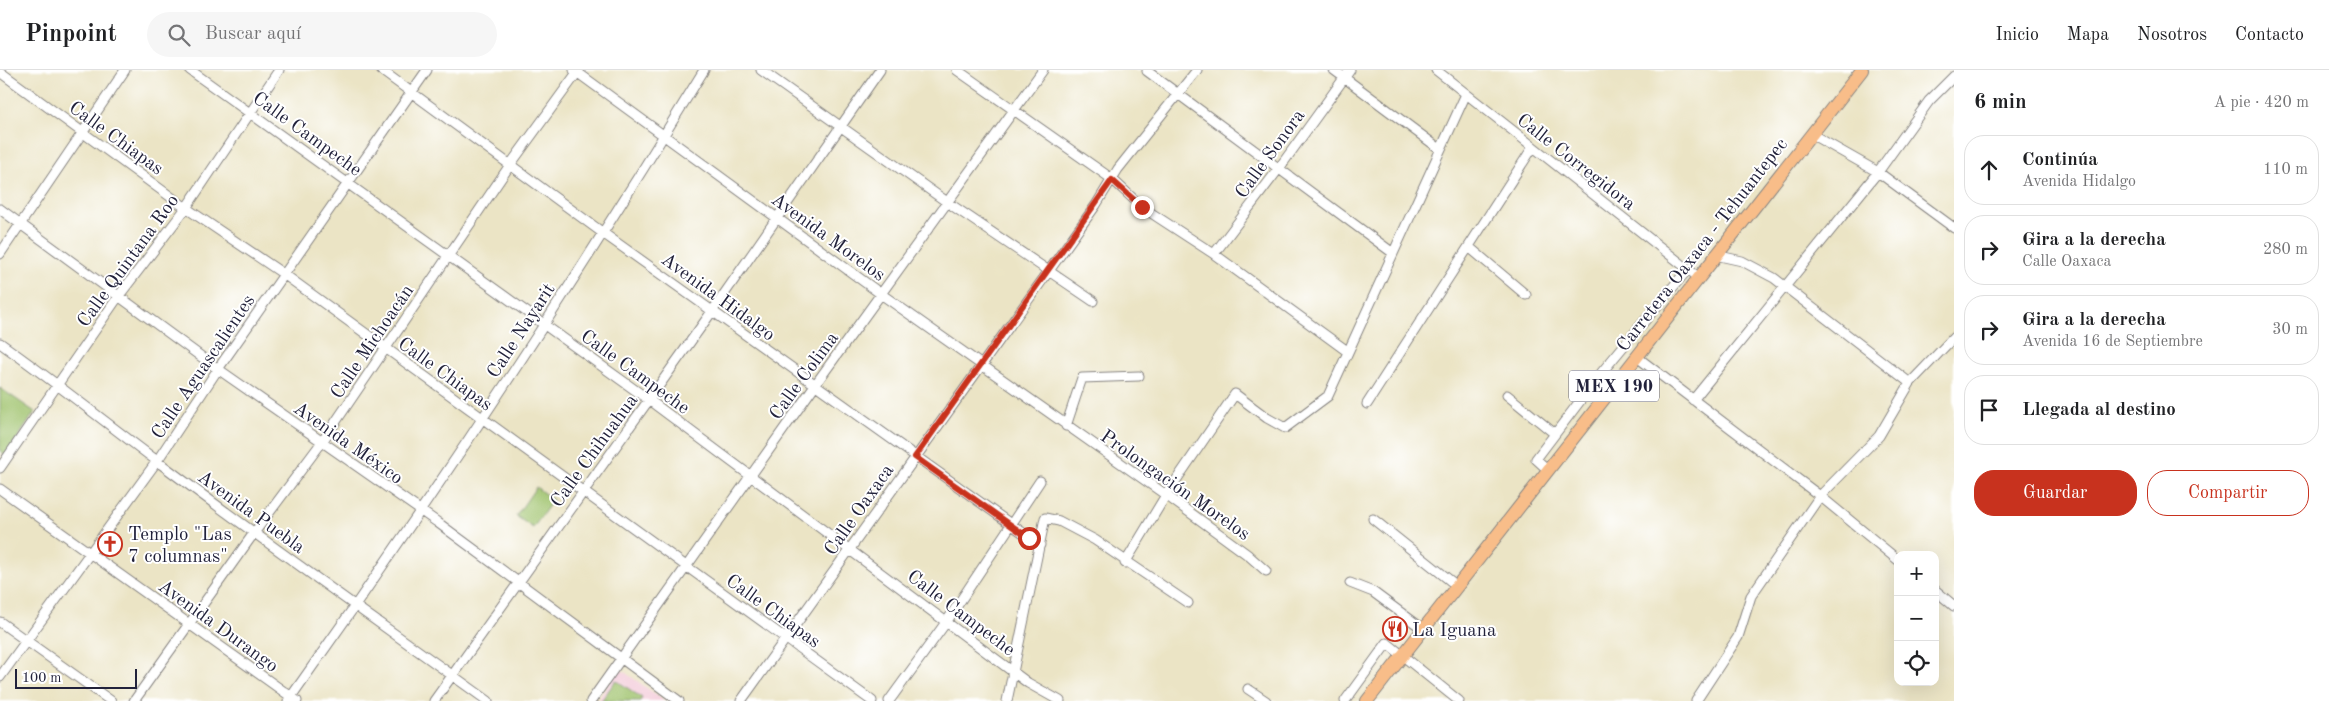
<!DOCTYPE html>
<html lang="es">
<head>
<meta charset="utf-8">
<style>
	:root { --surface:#fff; --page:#f6f6f6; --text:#202124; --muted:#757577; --line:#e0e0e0; --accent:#c8321e }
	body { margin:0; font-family:"Old Standard TT",serif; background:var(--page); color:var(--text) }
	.controls { position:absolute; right:15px; bottom:15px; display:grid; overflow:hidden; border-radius:10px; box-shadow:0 5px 20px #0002 }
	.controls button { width:45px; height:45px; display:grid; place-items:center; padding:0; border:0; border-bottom:1px solid var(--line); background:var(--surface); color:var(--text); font:25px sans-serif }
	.scale { position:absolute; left:15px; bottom:12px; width:122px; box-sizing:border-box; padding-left:5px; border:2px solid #22223b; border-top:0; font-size:14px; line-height:18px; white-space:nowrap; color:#22223b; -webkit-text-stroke:4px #fff; paint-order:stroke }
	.stop { position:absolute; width:15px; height:15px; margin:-11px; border:4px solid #c8321e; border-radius:50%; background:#fff }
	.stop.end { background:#c8321e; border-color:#fff; box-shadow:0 1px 5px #0008 }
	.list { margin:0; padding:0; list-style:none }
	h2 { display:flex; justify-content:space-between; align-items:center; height:65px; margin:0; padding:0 20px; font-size:21px }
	h2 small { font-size:16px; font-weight:400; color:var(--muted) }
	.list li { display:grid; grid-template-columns:32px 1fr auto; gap:15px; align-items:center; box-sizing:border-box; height:70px; margin:0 10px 10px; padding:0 10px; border:1px solid var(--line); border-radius:20px }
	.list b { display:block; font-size:19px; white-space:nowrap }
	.list p { margin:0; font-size:16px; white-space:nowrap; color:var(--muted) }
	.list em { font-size:16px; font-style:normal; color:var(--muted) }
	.actions { display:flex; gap:10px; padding:15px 20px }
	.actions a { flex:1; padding:11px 0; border:1px solid var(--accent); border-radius:20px; text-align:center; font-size:18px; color:var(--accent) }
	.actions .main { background:var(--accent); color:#fff }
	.icon { flex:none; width:28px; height:28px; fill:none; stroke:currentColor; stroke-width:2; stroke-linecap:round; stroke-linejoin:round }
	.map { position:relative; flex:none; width:1954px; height:631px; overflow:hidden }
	header { display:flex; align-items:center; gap:30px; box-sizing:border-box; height:70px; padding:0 25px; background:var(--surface); border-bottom:1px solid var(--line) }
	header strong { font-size:24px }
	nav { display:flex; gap:28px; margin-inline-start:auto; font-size:18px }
	.search { width:350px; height:45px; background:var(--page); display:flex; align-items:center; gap:12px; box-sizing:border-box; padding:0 18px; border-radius:28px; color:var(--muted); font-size:19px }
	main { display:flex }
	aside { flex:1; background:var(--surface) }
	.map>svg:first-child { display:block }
	.built { fill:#f4cfdc }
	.green { fill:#9fc26c; stroke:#607254 }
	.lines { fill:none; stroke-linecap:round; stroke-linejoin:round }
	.street-casing { stroke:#868380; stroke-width:11 }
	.primary-casing { stroke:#868380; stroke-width:14 }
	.street { stroke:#fff; stroke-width:9 }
	.primary { stroke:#f8bd89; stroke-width:12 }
	.route { stroke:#c8321e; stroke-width:6 }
	.labels { text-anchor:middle; stroke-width:4; stroke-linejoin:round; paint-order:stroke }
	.shield { fill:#fff; stroke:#646476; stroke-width:1 }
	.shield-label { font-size:18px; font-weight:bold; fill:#22223b }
	.street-label { font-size:19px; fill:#22223b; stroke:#fff }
	.poi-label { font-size:19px; fill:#22223b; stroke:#fff; text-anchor:start }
</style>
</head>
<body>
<header>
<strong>Pinpoint</strong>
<div class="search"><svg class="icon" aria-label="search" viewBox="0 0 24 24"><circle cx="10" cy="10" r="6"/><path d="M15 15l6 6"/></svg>Buscar aquí</div>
<nav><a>Inicio</a><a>Mapa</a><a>Nosotros</a><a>Contacto</a></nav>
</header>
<main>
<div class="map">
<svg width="1954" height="631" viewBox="0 0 1954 631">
	<rect width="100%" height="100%" fill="#fff"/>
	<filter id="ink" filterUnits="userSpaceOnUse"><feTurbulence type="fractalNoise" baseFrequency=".02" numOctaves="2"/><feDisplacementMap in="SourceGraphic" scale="10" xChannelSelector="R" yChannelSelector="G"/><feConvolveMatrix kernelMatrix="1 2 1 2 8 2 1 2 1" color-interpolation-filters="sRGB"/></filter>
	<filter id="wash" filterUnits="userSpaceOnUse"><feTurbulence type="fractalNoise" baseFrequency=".0096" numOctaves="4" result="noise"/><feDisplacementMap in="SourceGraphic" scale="20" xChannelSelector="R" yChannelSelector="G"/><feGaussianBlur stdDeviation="1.12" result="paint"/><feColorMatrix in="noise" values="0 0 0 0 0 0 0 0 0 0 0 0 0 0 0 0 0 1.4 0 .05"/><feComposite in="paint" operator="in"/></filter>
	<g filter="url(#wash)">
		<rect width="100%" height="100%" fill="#ebe4c5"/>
		<!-- built -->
		<path class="built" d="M619 598 665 631H597Z"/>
		<!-- green -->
		<path class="green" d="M0 318 35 342 6 385 0 381Z
			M536 417 553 430 533 458 516 446Z
			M616 610 642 628 640 631H601Z"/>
	</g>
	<g filter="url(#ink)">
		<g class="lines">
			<defs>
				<path id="street" d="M190 0 649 330 1028 613 1060 631
					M381 0 603 163 1040 475
					M574 0 881 224 1166 425 1248 485 1266 501
					M761 0 947 132 1093 231
					M957 0 1112 109 1142 137 1214 184 1347 281
					M1334 0 1440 79
					M1436 0 1698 207
					M1147 1 1393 183
					M0 2 186 138 285 205 872 631
					M1811 64 1878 102 1954 158
					M0 139 218 299 437 452 679 631
					M1469 177 1526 225
					M0 184 125 0
					M1214 184 1280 97 1350 0
					M1715 185 1742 191 1774 208 1910 313
					M0 273C54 311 105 352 157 391 266 473 377 551 488 631
					M1637 287 1820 426 1898 490
					M1614 317 1602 302 1688 199
					M1507 325 1555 364
					M1693 330 1878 102 1929 31 1954 6
					M1367 334 1533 77
					M1066 356 1082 308 1139 306
					M0 398 118 227 186 138 279 0
					M1548 400 1536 389 1602 302
					M0 419 297 631
					M1373 449 1457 516
					M1125 493 1166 425 1235 324 1267 348 1285 358 1328 326 1466 24
					M1350 513 1373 522 1423 559
					M1935 520 1954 536
					M0 552 111 631
					M0 607 157 391 218 299 427 0
					M1248 619 1266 631
					M134 631 254 463 322 372 510 95 579 0
					M288 631C434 426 573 216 704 0
					M434 631 713 240 880 0
					M591 631 815 315 1043 0
					M741 631 981 296 1096 135 1118 99 1197 0
					M889 631 947 551 1040 411
					M1007 631 1045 448 1059 451 1095 470 1188 533
					M1345 631 1387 573 1459 631
					M1696 631 1738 567 1751 526 1820 426 1879 366 1910 313 1954 267"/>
				<path id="primary" d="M1367 631 1862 0"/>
			</defs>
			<!-- street casing -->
			<use href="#street" class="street-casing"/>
			<!-- primary casing -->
			<use href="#primary" class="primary-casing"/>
			<!-- street -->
			<use href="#street" class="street"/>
			<!-- primary -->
			<use href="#primary" class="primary"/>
		</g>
	</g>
	<g class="lines" filter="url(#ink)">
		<!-- route -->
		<path class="route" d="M1029 468 915 387 1112 110 1142 137"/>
	</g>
	<!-- icons -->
	<defs>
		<symbol id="church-ring" viewBox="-11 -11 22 22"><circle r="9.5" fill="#fff" stroke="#c8321e" stroke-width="1.5"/><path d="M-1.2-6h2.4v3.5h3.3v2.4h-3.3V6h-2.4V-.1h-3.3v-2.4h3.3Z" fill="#c8321e"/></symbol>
		<symbol id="restaurant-ring" viewBox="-11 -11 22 22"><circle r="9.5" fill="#fff" stroke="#c8321e" stroke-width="1.5"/><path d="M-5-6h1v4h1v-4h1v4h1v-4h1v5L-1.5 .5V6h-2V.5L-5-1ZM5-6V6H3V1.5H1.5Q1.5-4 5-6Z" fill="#c8321e"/></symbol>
	</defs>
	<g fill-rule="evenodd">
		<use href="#church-ring" x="96" y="460" width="28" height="28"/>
		<use href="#restaurant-ring" x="1381" y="545" width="28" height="28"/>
	</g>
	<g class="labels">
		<!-- shield labels -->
		<rect class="shield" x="1569" y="300.5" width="90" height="31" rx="4"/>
		<g class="shield-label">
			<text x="1614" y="322">MEX 190</text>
		</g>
		<!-- street labels -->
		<g class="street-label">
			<text transform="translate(308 63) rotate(36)" y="7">Calle Campeche</text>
			<text transform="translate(117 67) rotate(36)" y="7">Calle Chiapas</text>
			<text transform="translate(1269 83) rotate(-54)" y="7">Calle Sonora</text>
			<text transform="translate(1577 91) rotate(38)" y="7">Calle Corregidora</text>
			<text transform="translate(829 166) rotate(36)" y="7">Avenida Morelos</text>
			<text transform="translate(1701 174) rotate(-52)" y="7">Carretera Oaxaca - Tehuantepec</text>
			<text transform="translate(127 190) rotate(-54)" y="7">Calle Quintana Roo</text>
			<text transform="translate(719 226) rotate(36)" y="7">Avenida Hidalgo</text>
			<text transform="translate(520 260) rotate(-57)" y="7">Calle Nayarit</text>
			<text transform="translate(371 271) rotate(-56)" y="7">Calle Michoacán</text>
			<text transform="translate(202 296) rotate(-56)" y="7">Calle Aguascalientes</text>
			<text transform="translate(636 301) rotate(36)" y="7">Calle Campeche</text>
			<text transform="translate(446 303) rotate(36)" y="7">Calle Chiapas</text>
			<text transform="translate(803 305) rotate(-54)" y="7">Calle Colima</text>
			<text transform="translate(349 372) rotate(35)" y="7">Avenida México</text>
			<text transform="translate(593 380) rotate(-54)" y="7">Calle Chihuahua</text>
			<text transform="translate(1176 414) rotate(35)" y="7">Prolongación Morelos</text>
			<text transform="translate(858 439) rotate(-55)" y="7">Calle Oaxaca</text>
			<text transform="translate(252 441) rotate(36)" y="7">Avenida Puebla</text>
			<text transform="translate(774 540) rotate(36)" y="7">Calle Chiapas</text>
			<text transform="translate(962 542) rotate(37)" y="7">Calle Campeche</text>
			<text transform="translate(219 555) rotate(36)" y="7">Avenida Durango</text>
		</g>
		<!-- poi labels -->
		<g class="poi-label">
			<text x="128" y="470">Templo "Las<tspan x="128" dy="22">7 columnas"</tspan></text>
			<text x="1412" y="566">La Iguana</text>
		</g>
	</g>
</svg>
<div class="controls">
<button>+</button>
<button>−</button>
<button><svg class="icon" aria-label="locate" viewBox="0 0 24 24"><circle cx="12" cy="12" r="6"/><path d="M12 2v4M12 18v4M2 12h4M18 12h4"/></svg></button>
</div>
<div class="scale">100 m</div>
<div class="stop" style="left:1029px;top:468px"></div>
<div class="stop end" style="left:1142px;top:137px"></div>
</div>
<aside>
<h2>6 min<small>A pie · 420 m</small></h2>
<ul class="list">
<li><svg class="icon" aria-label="ahead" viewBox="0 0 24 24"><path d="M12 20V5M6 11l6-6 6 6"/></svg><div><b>Continúa</b><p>Avenida Hidalgo</p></div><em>110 m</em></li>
<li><svg class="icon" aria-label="right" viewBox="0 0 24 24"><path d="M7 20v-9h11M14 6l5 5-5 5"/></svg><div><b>Gira a la derecha</b><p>Calle Oaxaca</p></div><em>280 m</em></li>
<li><svg class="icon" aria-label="right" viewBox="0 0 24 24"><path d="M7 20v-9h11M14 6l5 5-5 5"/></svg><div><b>Gira a la derecha</b><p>Avenida 16 de Septiembre</p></div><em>30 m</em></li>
<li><svg class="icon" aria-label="arrive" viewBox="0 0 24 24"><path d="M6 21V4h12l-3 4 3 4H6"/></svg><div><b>Llegada al destino</b></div></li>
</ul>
<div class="actions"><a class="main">Guardar</a><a>Compartir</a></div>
</aside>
</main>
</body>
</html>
